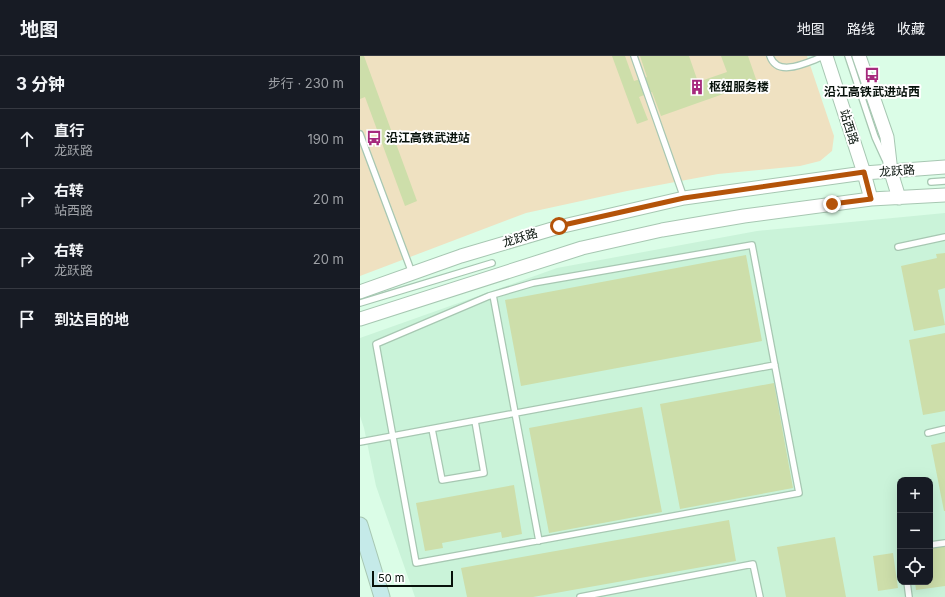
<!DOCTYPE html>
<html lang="zh">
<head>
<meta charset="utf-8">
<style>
	:root { --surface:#171b24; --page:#242831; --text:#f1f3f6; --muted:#9ea1a6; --line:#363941 }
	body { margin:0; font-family:Inter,"Noto Sans SC",sans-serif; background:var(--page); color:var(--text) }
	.controls { position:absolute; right:12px; bottom:12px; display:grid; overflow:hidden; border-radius:8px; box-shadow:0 4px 16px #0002 }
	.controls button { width:36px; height:36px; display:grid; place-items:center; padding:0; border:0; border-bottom:1px solid var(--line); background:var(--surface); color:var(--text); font:20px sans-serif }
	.scale { position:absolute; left:12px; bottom:10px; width:81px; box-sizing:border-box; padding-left:4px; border:2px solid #07120b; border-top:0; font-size:11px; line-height:14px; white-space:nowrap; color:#07120b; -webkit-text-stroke:3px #fff; paint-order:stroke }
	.stop { position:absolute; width:12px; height:12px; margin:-9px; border:3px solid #b45309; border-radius:50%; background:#fff }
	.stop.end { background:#b45309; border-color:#fff; box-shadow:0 1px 4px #0008 }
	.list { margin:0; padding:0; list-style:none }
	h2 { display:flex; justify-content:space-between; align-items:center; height:52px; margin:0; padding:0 16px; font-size:17px }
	h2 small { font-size:13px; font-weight:400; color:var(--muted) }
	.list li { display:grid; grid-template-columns:26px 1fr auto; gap:12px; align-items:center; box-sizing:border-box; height:60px; padding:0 16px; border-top:1px solid var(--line) }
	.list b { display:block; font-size:15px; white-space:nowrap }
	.list p { margin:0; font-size:13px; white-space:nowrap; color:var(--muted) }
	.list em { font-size:13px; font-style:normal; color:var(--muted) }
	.icon { flex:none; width:22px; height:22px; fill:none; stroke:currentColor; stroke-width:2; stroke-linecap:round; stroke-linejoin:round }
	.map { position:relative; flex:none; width:585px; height:541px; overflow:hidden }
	header { display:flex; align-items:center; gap:24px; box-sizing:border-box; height:56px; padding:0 20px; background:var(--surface); border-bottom:1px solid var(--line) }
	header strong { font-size:19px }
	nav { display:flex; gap:22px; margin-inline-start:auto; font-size:14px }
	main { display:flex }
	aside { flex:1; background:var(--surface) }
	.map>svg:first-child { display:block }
	.built { fill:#caf3d9; fill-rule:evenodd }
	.green { fill:#efe1c1 }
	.building { fill:#cddeaa }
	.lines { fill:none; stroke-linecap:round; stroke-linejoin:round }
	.service-casing { stroke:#a7c7b2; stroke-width:8 }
	.tertiary-casing { stroke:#a7c7b2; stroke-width:15 }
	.secondary-casing { stroke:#a7c7b2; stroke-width:17 }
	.service { stroke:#fff; stroke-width:5.5 }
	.tertiary { stroke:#fff; stroke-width:13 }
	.secondary { stroke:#c5eae9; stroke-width:15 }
	.route { stroke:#b45309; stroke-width:5 }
	.labels { text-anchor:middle; stroke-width:4; stroke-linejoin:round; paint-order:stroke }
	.poi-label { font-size:12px; font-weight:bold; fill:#07120b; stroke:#fff; text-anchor:start }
	.street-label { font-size:12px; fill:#07120b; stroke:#fff }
</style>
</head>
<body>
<header>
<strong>地图</strong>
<nav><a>地图</a><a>路线</a><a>收藏</a></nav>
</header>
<main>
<aside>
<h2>3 分钟<small>步行 · 230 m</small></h2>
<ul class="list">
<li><svg class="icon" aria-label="ahead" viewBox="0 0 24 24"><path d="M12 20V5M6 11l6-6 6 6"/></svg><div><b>直行</b><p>龙跃路</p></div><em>190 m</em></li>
<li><svg class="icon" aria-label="right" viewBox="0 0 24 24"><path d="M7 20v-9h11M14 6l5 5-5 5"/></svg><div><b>右转</b><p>站西路</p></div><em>20 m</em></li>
<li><svg class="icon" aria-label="right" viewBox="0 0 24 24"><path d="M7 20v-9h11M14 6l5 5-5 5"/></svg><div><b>右转</b><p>龙跃路</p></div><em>20 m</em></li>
<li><svg class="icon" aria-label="arrive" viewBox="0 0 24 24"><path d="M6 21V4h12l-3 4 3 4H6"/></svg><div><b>到达目的地</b></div></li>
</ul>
</aside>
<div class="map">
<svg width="585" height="541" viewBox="0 0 585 541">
	<rect width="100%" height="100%" fill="#dbfde7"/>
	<!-- built -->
	<path class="built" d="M585 157V541H55L16 430 4 372 0 360V282L197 212 397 175ZM540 424H570V526H540Z"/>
	<!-- green -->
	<path class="green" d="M0 0H447L474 80 472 95 460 105 440 110 358 118 267 135 166 157 0 220Z"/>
	<!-- building -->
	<path class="building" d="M0 0H4L57 145 45 150 5 41 0 43Z
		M252 0H265L274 25 287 21 280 0H329L338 26 367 16 361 0H388L397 26 301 60 292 36 279 41 288 64 277 68Z
		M585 197V232L578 234 585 269 554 275 541 210 577 202 576 198Z
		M386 199 402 285 161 330 145 244Z
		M585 277V355L563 359 549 284Z
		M414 327 433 432 320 453 300 348Z
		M282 351 302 456 189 477 169 372Z
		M585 386V455H584L571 389Z
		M154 429 162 478 142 482 141 476 82 487 83 492 65 495 56 447Z
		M369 464 376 505 173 541H107L101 512Z
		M475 481 486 541H426L417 491Z
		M585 489V530L556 534 555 526H570V491Z
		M533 497 538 532 518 535 513 500Z"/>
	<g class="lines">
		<defs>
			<path id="service" d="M274 0 324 142
				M410 0C418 23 449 5 465 0
				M488 0 515 81 525 103
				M0 78 52 217
				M571 126 585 125
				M392 189 439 437 56 507 16 288 129 240 173 227Z
				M538 191 585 181
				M133 239 179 485
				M0 247 132 207
				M72 373 82 424 124 417 115 365
				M568 377 585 373
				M0 386 415 309
				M570 489 585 487
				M547 526 549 541
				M220 541 393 508 400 541"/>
			<path id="tertiary" d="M466 0 504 117 511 143
				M499 0 527 81 531 116 539 142
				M0 236 101 200 199 171 324 142 504 117 585 111
				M0 263 222 192 302 174 384 160 511 143 585 139"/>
			<path id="secondary" d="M0 469 22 541"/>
		</defs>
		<!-- service casing -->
		<use href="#service" class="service-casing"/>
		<!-- tertiary casing -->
		<use href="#tertiary" class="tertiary-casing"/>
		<!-- secondary casing -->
		<use href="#secondary" class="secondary-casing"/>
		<!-- service -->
		<use href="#service" class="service"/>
		<!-- tertiary -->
		<use href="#tertiary" class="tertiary"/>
		<!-- secondary -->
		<use href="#secondary" class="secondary"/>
	</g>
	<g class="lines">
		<!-- route -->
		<path class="route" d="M199 170 324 142 504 116 511 143 472 148"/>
	</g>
	<!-- icons -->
	<defs>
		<symbol id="bus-bare" viewBox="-9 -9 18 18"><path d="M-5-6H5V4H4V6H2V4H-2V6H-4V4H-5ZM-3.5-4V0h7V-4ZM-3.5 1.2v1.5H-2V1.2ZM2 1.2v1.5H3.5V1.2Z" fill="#a62a7d" stroke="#fff" stroke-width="2.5" paint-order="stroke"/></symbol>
		<symbol id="building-bare" viewBox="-9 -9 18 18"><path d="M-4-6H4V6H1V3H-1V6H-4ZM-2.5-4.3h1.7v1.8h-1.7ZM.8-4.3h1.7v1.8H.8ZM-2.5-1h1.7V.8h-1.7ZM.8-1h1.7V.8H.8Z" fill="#a62a7d" stroke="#fff" stroke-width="2.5" paint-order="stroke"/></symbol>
	</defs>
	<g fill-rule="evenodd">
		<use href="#bus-bare" x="501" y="8" width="22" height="22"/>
		<use href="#building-bare" x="326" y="20" width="22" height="22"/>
		<use href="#bus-bare" x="3" y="71" width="22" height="22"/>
	</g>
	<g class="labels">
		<!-- poi labels -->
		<g class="poi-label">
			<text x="349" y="35">枢纽服务楼</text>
			<text x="512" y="40" text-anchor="middle">沿江高铁武进站西</text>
			<text x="26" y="86">沿江高铁武进站</text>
		</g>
		<!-- street labels -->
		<g class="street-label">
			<text transform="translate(489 71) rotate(72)" y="4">站西路</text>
			<text transform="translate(537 115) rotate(-4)" y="4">龙跃路</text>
			<text transform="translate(160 182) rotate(-17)" y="4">龙跃路</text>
		</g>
	</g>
</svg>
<div class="controls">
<button>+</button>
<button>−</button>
<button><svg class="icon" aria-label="locate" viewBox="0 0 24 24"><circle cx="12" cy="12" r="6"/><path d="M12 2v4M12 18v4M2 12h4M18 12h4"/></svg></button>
</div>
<div class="scale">50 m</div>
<div class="stop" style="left:199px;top:170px"></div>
<div class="stop end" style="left:472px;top:148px"></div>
</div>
</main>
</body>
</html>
